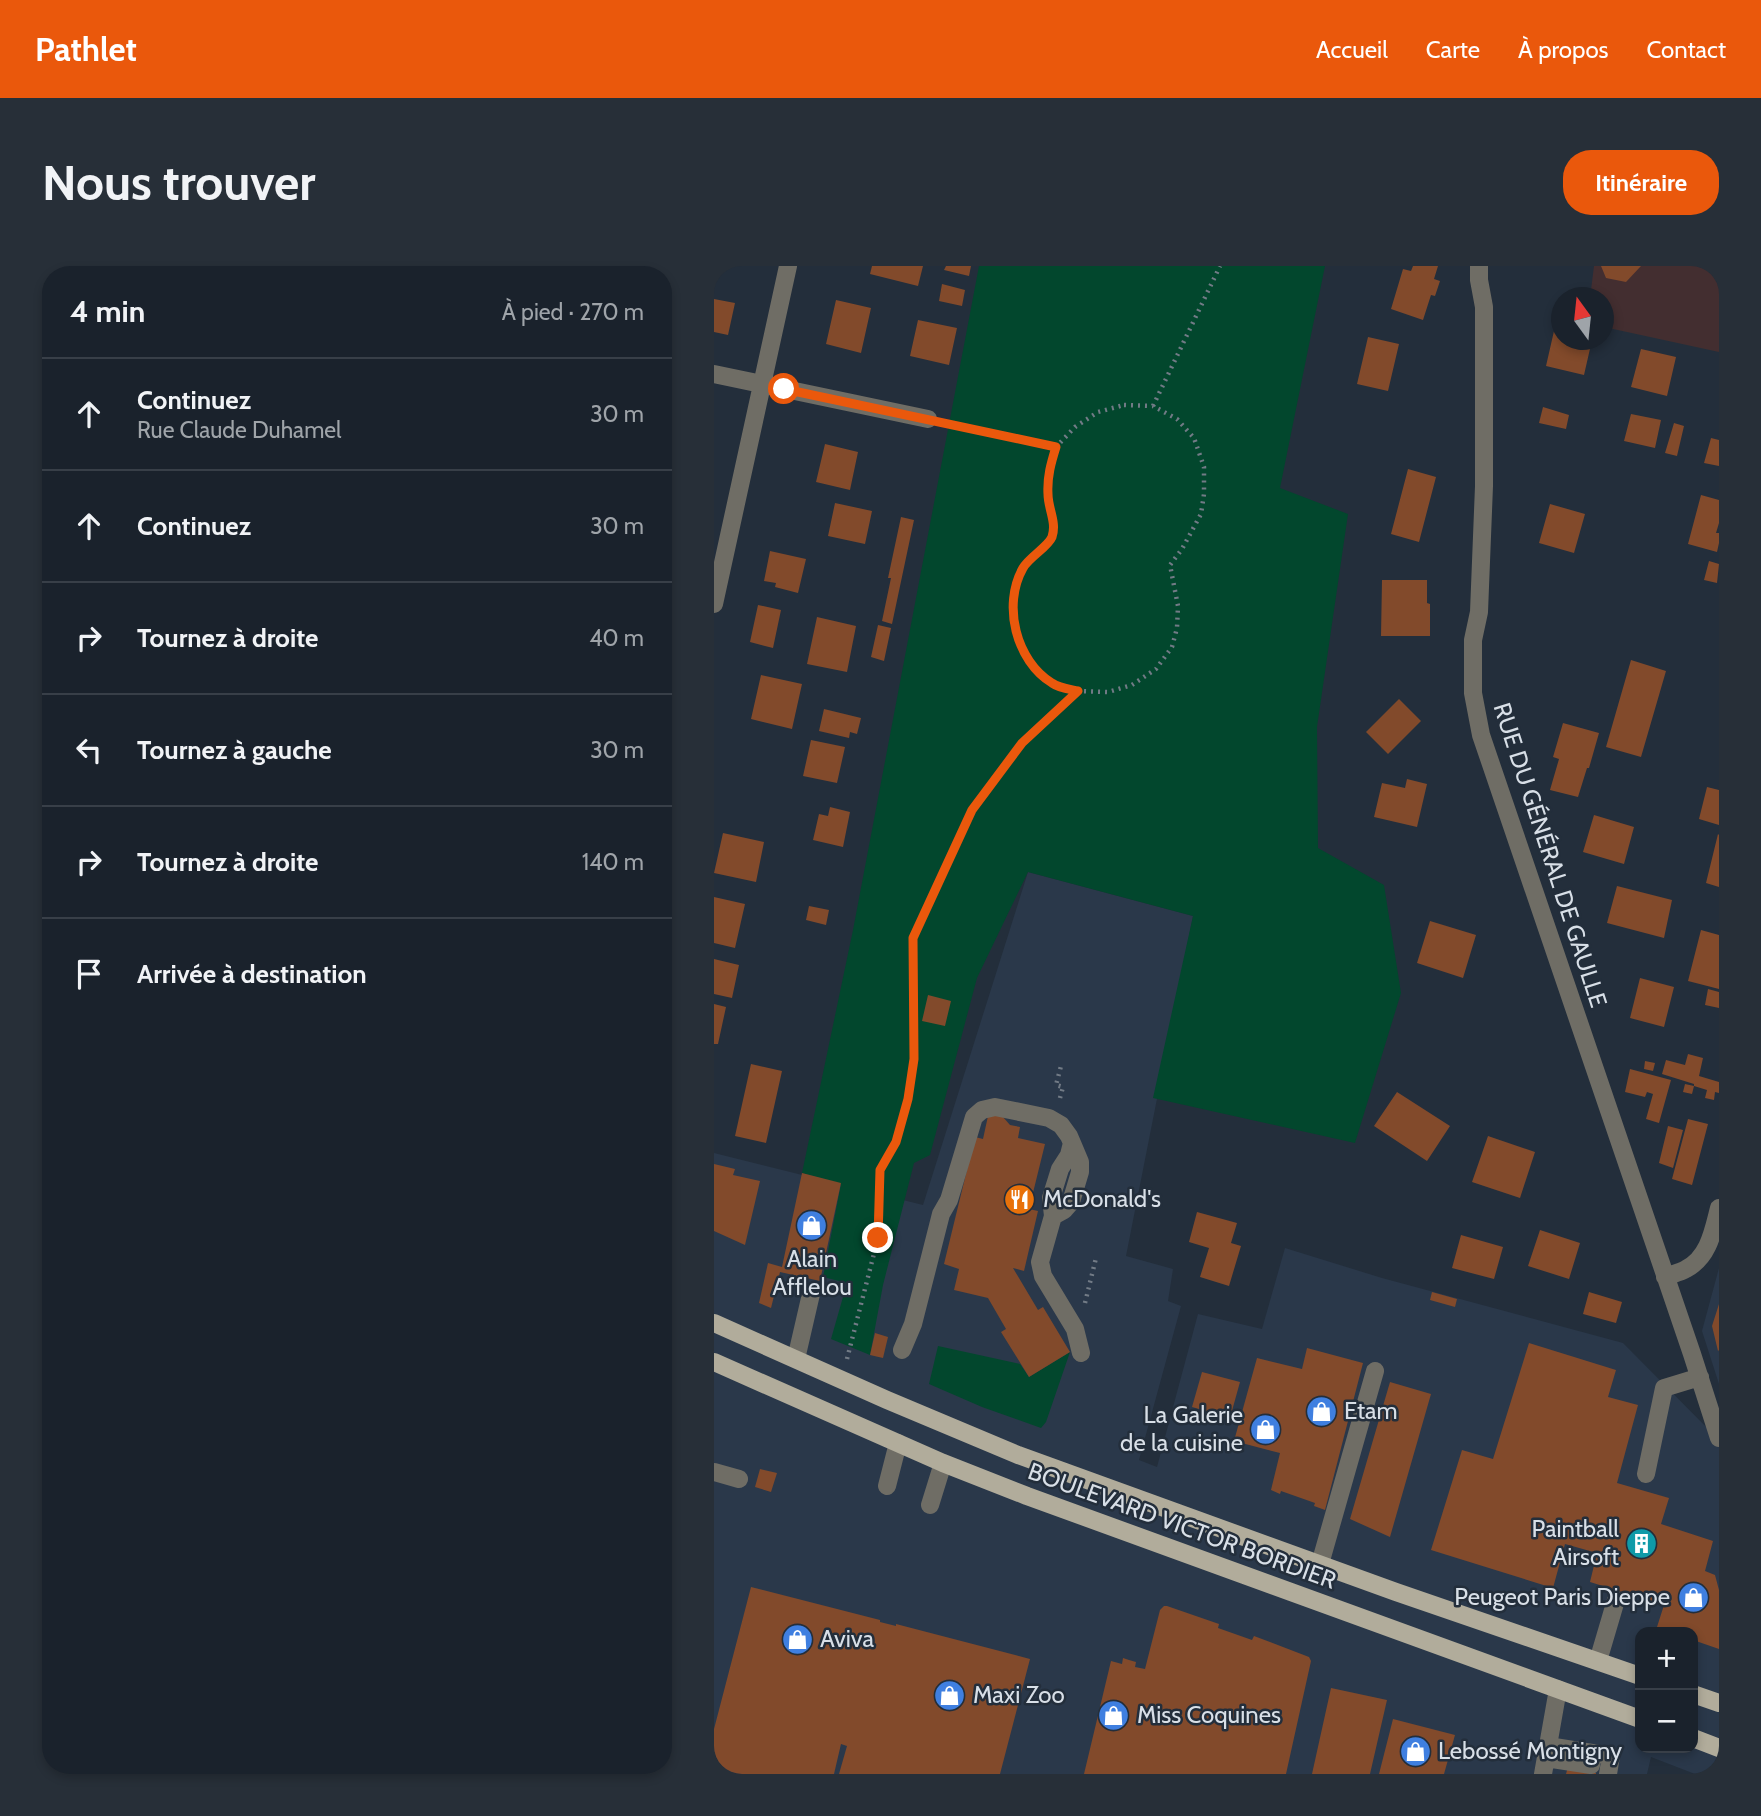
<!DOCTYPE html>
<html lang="fr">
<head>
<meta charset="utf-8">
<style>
	:root { --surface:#1a222c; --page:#272f38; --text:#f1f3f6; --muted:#9fa4a9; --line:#383f48; --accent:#ea580c }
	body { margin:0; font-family:Cabin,sans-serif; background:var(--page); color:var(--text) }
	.controls { position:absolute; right:21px; bottom:21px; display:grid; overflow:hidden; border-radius:14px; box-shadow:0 4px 10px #0003 }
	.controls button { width:63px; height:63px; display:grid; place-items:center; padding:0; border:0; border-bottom:2px solid var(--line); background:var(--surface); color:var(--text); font:35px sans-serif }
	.compass { position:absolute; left:837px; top:21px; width:63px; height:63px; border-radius:50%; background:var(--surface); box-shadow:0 4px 10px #0003; rotate:345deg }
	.stop { position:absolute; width:21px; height:21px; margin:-16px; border:5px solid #ea580c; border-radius:50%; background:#fff }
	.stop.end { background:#ea580c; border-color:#fff; box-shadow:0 2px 7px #0008 }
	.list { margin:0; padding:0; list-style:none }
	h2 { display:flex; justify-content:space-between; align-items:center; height:91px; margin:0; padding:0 28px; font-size:30px }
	h2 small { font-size:23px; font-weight:400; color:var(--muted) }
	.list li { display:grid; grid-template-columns:46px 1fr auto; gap:21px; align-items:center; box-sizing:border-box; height:112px; padding:0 28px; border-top:2px solid var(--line) }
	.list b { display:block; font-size:26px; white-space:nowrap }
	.list p { margin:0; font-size:23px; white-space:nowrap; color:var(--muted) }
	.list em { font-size:23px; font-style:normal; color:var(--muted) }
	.icon { flex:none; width:38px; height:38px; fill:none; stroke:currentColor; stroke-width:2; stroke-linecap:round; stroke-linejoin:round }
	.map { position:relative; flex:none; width:1005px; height:1508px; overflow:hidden; border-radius:28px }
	header { display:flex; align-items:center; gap:42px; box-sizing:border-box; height:98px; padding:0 35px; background:var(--accent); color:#fff }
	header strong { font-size:33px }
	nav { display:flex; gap:38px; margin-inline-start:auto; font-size:24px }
	.intro { display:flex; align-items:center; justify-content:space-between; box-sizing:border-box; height:168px; padding:0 42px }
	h1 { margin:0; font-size:49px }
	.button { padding:18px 32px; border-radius:28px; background:var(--accent); color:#fff; font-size:24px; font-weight:700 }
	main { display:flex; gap:42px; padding:0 42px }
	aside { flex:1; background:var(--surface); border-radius:28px; box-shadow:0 4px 10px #0003 }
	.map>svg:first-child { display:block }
	.built { fill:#2a384a; fill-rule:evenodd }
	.industrial { fill:#432e30 }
	.green { fill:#02472d }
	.building { fill:#824a2b }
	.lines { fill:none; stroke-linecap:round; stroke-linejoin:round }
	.path { stroke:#727b86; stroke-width:4.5; stroke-dasharray:2 5; stroke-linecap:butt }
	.minor { stroke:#6f6d65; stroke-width:18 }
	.major { stroke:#b1ac9b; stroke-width:18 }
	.route { stroke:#ea580c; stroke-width:9 }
	.labels { text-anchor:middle; stroke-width:5; stroke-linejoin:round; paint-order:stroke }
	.street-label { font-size:24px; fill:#d8dfe7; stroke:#232e3b }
	.poi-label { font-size:24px; fill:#d8dfe7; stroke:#232e3b; text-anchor:start }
</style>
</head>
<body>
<header>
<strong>Pathlet</strong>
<nav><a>Accueil</a><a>Carte</a><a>À propos</a><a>Contact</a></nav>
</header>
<div class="intro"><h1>Nous trouver</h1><a class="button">Itinéraire</a></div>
<main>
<aside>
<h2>4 min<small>À pied · 270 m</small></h2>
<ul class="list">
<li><svg class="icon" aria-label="ahead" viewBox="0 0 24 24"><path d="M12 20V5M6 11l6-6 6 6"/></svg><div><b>Continuez</b><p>Rue Claude Duhamel</p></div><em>30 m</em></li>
<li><svg class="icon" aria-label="ahead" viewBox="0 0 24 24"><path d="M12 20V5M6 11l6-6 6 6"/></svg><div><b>Continuez</b></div><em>30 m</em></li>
<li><svg class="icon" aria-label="right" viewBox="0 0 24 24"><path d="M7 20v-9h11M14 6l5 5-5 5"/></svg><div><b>Tournez à droite</b></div><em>40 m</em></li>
<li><svg class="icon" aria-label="left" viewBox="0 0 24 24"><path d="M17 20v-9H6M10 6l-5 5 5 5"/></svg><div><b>Tournez à gauche</b></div><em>30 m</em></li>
<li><svg class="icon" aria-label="right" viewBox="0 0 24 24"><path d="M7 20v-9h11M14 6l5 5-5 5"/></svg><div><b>Tournez à droite</b></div><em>140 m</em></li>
<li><svg class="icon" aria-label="arrive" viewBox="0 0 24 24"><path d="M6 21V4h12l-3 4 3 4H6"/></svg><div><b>Arrivée à destination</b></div></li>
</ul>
</aside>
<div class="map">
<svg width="1005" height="1508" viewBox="0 0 1005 1508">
	<rect width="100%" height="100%" fill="#232e3b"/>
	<!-- built -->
	<path class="built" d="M314 606 479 650 412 990 459 1003 454 1035 467 1040 425 1194 443 1201 484 1048 548 1063 571 982 668 1012 909 1077 1005 1174V1508H981L937 1491 933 1508H0V887L209 939ZM926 1366H979V1482H926Z
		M1005 1002V1118L988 1065Z"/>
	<!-- industrial -->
	<path class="industrial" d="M880 0H1005V86L890 61V32H876Z"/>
	<!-- green -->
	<path class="green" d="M265 0H611L566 222 634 248 603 461 604 582 670 619 687 727 641 877 439 832 479 650 314 606 263 712 216 889 200 897 169 1019 156 1089 117 1073 133 1017 109 1011 127 918 88 907 139 664Z
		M224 1080 306 1098 315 1111 356 1086 332 1156 327 1162 268 1141 215 1118Z"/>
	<!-- building -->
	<path class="building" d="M158 0H209L204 20 156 8Z
		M232 0H257L255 10 230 4Z
		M699 0H724L720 13 726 15 721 30 717 29 709 54 677 43 689 3 697 5Z
		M887 0H927L912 16 892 12Z
		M228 18 251 24 248 40 225 35Z
		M0 33 21 37 14 69 0 66Z
		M122 34 157 42 147 87 112 78Z
		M204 54 243 62 235 99 196 90Z
		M840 65 848 67V74H878L870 109 832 100Z
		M654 71 685 78 674 125 643 118Z
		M927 83 962 91 953 130 917 121Z
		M829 141 855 149 852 163 825 157Z
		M917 148 947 154 941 182 910 175Z
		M960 157 970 160 963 190 951 187Z
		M997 172 1005 174V200L990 197Z
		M111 178 144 186 136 224 102 216Z
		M694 203 722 211 705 276 677 268Z
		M987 229 1005 234V257L1002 267H1005V277L1003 286 974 278Z
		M121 237 158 245 151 278 114 270Z
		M836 238 871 248 860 287 825 277Z
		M187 251 200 254 178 358 168 355 177 312H174Z
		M56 285 92 293 84 327 61 321 62 317 50 315Z
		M995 295 1005 298 1003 317 990 314Z
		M668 314H713V337L716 338V370H667Z
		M44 339 67 344 59 382 36 376Z
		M103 351 142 360 133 406 93 398Z
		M164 359 177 362 170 395 157 391Z
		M917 394 952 405 927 491 892 481Z
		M47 409 88 418 78 463 37 453Z
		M685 433 707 455 674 488 652 466Z
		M110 443 147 452 143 468 136 466 135 472 105 465Z
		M849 457 885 467 875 502H873L864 531 836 524 845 493 839 491Z
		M97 474 131 481 123 517 89 510Z
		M693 513 713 518 703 561 660 551 668 517 691 522Z
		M993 521 1005 524V559L985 553Z
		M116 541 136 546 129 581 99 574 105 548 114 550Z
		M880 549 920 561 910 598 869 586Z
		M9 567 50 576 42 616 0 607Z
		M1004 568 1005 569V621L992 617Z
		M903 620 958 634 950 672 893 657Z
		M0 631 31 638 21 682 0 677Z
		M95 640 115 644 112 659 92 654Z
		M716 655 762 669 749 712 703 697Z
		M987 664 1005 669V723L974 715Z
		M0 693 25 699 18 732 0 728Z
		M926 712 960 721 950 761 916 752Z
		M994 723 1005 726V742L991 739Z
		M214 729 237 735 231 760 208 755Z
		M0 738 12 741 4 778H0Z
		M974 788 989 792 985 810 1005 816V827L1001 826 1000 834 991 832 993 824 980 820 978 828 969 826 971 818 980 820V818L948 808 952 794 971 799Z
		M931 795 941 797 939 805 930 803Z
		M37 798 68 805 52 877 21 870Z
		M916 803 957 814 945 857 932 853 939 828 933 826 931 831 911 826Z
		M683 826 736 860 713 895 660 860Z
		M278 847 289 851 296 859 306 861 304 872 331 878 315 943 324 945 310 1005 299 1002 324 1044 329 1041 356 1086 315 1111 287 1066 292 1063 274 1032 240 1024 245 1003 230 998 261 871 269 873 274 850Z
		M974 853 994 858 978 919 958 913Z
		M954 860 969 864 959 902 945 897Z
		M774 870 821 886 806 932 758 916Z
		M0 898 21 903 19 909 46 915 31 979 0 965Z
		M88 907 127 917 106 1015 66 1006 57 1042 45 1037 54 997 68 1001Z
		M483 946 523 957 517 977 527 980 515 1020 486 1011 495 982 475 976Z
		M826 964 866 977 855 1013 814 1000Z
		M747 969 789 981 780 1013 738 1002Z
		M718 1026 743 1033 741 1041 716 1034Z
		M875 1026 908 1036 902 1057 869 1048Z
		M1005 1038V1084L1004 1085 998 1060Z
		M161 1067 174 1071 169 1092 156 1089Z
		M815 1077 902 1104 894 1131 924 1139 903 1217 955 1232 947 1258 999 1275 991 1305 1001 1309 1005 1324V1383L979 1374V1366H957L943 1361 950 1339 876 1316 883 1287 851 1278 839 1322 717 1284 748 1184 779 1193Z
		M593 1082 649 1097 611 1244 600 1240 601 1237 567 1225 566 1228 557 1224 566 1187 520 1175 543 1092 588 1103Z
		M488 1106 526 1116 516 1152 478 1141Z
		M676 1116 717 1128 676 1271 636 1253Z
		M46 1203 63 1207 57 1226 41 1221Z
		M37 1321 166 1354V1356L182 1360V1358L316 1393 286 1508H125L133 1480 127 1478 120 1508H0V1463Z
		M450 1340H453L505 1358 504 1362 538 1374 540 1370 595 1391 597 1395 572 1508H370L397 1395 408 1398 409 1392 415 1394 422 1396 421 1401 431 1403 446 1344Z
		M617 1422 673 1434 656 1508H598Z
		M679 1453 741 1469 730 1508H665Z
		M854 1501 882 1507V1508H852Z"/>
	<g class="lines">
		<!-- path -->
		<path class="path" d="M410 139 439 140 463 153 480 172 490 201V228L487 248 468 283 456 299 464 340 463 362 458 381 442 403 418 419 394 426 364 425 339 419 318 401 304 377 300 344 301 321 309 300 338 273 340 255 334 232V206L342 181 361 161 384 146Z
			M439 140 506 0
			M235 158 342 181
			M346 832 349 821 342 819 347 800
			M371 1037 382 992
			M133 1093 164 972 166 904 182 876 194 833 199 793V672L258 544 308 477 364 425"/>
		<!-- minor -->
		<path class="minor" d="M765 0V14L770 41V220L765 346 759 374V427L767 469 978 1088 1005 1172
			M0 108 214 153
			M0 338 74 0
			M339 950 350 944 357 936 366 906V896L358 877
			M951 1011C958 1008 965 1007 972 1003 995 991 999 965 1005 942
			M188 1084 199 1058 227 948 235 934 260 851 268 844 281 841 335 852 347 859 355 870 358 877 355 889 346 903 337 932 339 950 326 996 329 1010 361 1063 367 1087
			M82 1093 97 1028
			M0 1206 25 1213
			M932 1208 950 1122 986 1111
			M173 1220 184 1177
			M216 1239 229 1197
			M606 1298 661 1105
			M884 1395 902 1334
			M834 1480 897 1490 894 1508
			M832 1492 877 1499
			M829 1508 844 1423"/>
		<!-- major -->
		<path class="major" d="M0 1057 173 1134 304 1189 682 1326 926 1410
			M0 1096 229 1197 313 1230 926 1453
			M979 1428 1005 1437
			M979 1472 1005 1482"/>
	</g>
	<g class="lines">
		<!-- route -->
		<path class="route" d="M70 123 342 181C337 197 333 211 334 228 334 243 343 256 338 271 334 281 315 291 309 302 288 339 302 395 338 417 345 422 355 423 364 425L308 477 258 544 199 672 200 793 194 833 182 876 166 904 164 972"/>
	</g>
	<!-- icons -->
	<defs>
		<symbol id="restaurant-disc" viewBox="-11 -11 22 22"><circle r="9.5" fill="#e8710a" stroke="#232e3b"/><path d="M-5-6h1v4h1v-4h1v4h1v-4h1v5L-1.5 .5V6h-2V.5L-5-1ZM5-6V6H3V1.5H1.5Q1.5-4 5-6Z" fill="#fff"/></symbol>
		<symbol id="shop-disc" viewBox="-11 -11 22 22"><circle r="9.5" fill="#3f7fe0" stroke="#232e3b"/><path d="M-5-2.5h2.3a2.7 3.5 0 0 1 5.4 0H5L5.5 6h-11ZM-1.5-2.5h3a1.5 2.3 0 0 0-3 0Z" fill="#fff"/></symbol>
		<symbol id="building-disc" viewBox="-11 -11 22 22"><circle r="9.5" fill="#0f9aa8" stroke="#232e3b"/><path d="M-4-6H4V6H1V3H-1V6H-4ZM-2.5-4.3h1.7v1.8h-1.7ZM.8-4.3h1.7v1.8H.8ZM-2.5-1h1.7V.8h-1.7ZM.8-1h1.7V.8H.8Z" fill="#fff"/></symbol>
	</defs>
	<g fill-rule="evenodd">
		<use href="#restaurant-disc" x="288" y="916" width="35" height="35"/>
		<use href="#shop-disc" x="80" y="942" width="35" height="35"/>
		<use href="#shop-disc" x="590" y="1128" width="35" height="35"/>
		<use href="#shop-disc" x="534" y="1146" width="35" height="35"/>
		<use href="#building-disc" x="910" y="1260" width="35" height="35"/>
		<use href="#shop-disc" x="962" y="1314" width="35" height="35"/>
		<use href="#shop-disc" x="66" y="1356" width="35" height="35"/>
		<use href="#shop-disc" x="218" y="1412" width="35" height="35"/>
		<use href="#shop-disc" x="382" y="1432" width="35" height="35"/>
		<use href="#shop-disc" x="684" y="1468" width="35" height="35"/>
	</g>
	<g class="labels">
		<!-- street labels -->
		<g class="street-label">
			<text transform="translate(836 589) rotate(72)" y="8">RUE DU GÉNÉRAL DE GAULLE</text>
			<text transform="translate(468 1260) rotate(20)" y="8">BOULEVARD VICTOR BORDIER</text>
		</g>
		<!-- poi labels -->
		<g class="poi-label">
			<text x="329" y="941">McDonald's</text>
			<text x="98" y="1001" text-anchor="middle">Alain<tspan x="98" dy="28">Afflelou</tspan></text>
			<text x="630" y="1153">Etam</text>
			<text x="529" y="1157" text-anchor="end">La Galerie<tspan x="529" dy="28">de la cuisine</tspan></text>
			<text x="905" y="1271" text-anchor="end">Paintball<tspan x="905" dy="28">Airsoft</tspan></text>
			<text x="956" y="1339" text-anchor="end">Peugeot Paris Dieppe</text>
			<text x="106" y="1381">Aviva</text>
			<text x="259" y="1437">Maxi Zoo</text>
			<text x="423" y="1457">Miss Coquines</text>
			<text x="724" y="1493">Lebossé Montigny</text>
		</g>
	</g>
</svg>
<div class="controls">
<button>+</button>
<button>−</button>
</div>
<svg class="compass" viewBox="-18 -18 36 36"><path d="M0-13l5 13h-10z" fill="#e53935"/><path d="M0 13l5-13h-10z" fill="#9fa4a9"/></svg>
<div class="stop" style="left:70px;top:123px"></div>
<div class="stop end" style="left:164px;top:972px"></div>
</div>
</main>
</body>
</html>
